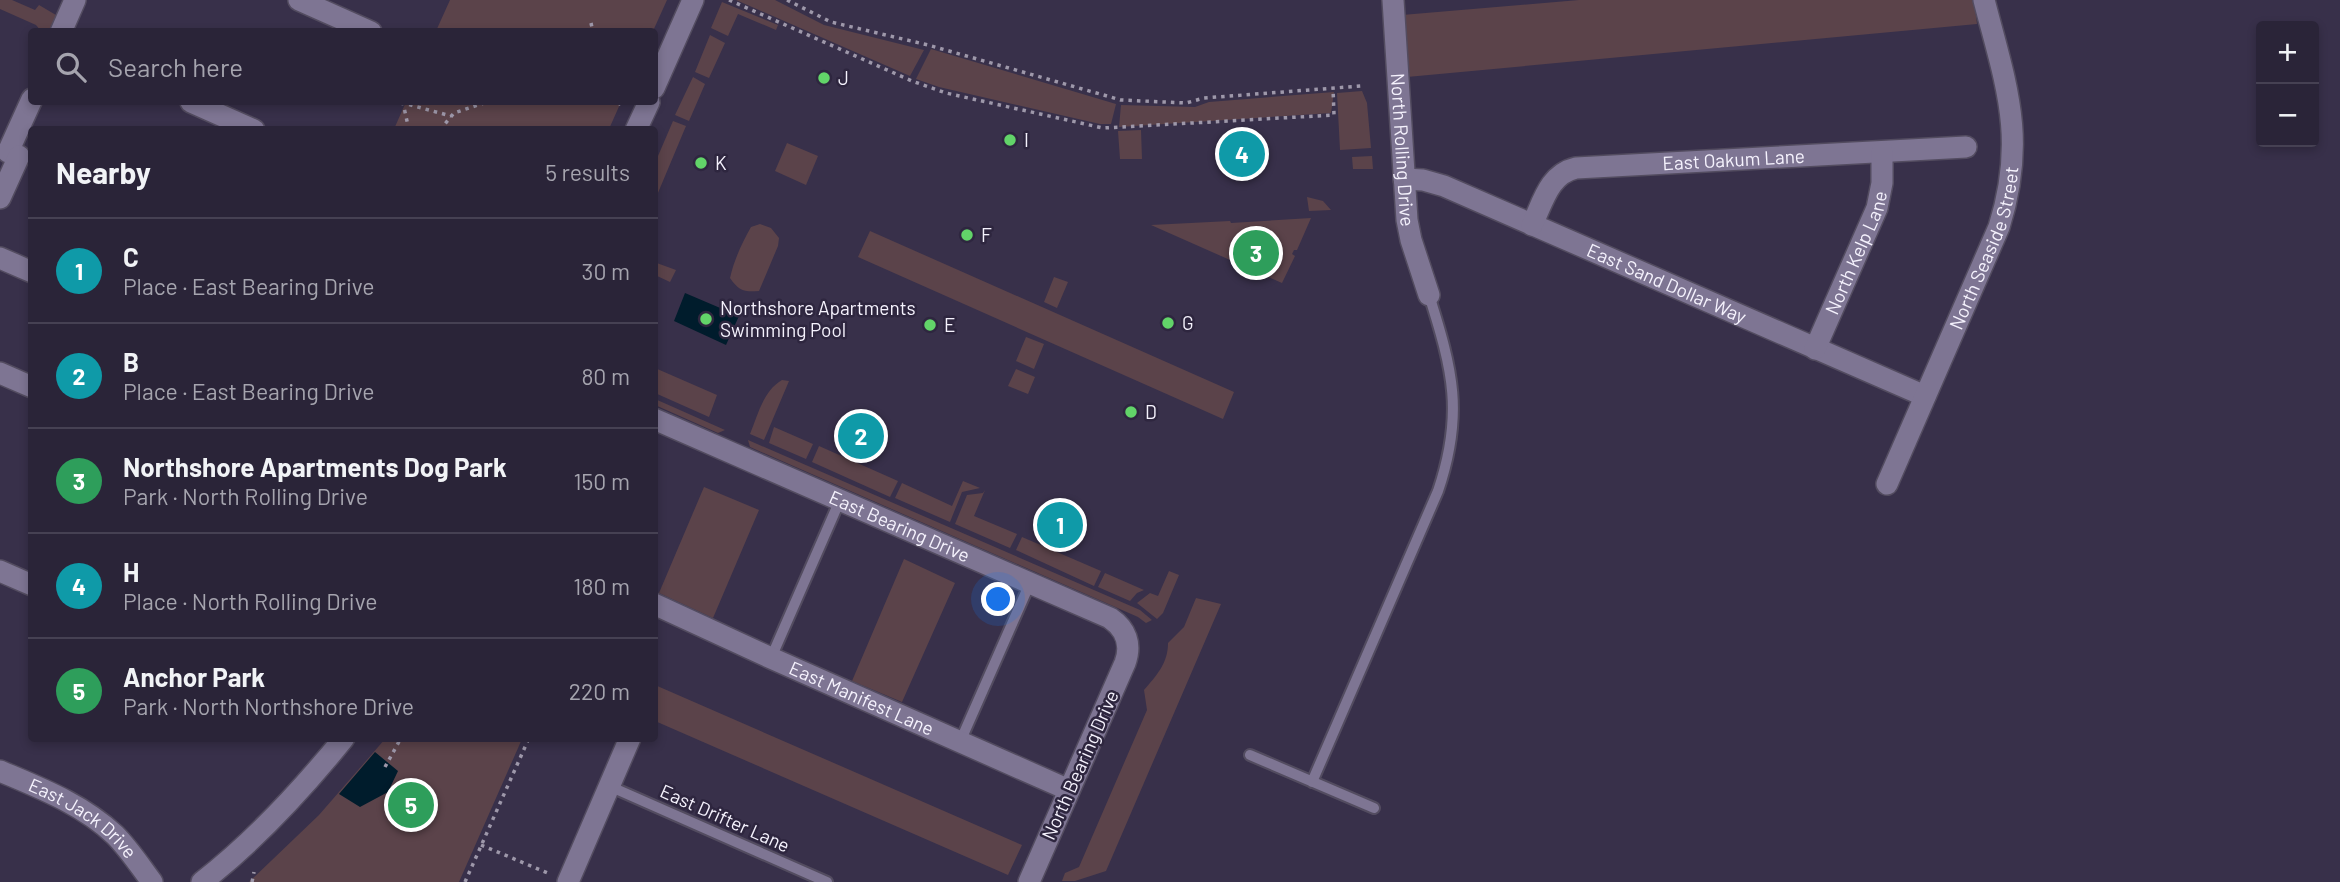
<!DOCTYPE html>
<html lang="en">
<head>
<meta charset="utf-8">
<style>
	:root { --surface:#2a2438; --page:#322c40; --text:#f1f3f6; --muted:#a5a4ae; --line:#464153; --accent:#ea580c }
	body { margin:0; font-family:Barlow,sans-serif; background:var(--page); color:var(--text) }
	.controls { position:absolute; right:21px; top:21px; display:grid; overflow:hidden; border-radius:7px; box-shadow:0 4px 10px #0003 }
	.controls button { width:63px; height:63px; display:grid; place-items:center; padding:0; border:0; border-bottom:2px solid var(--line); background:var(--surface); color:var(--text); font:35px sans-serif }
	.you { position:absolute; left:999px; top:600px; width:24px; height:24px; margin:-18px; border:5px solid #fff; border-radius:50%; background:#1a73e8; box-shadow:0 0 0 10px #1a73e833 }
	.badge { display:grid; place-items:center; width:46px; height:46px; border-radius:50%; background:var(--accent); color:#fff; font-size:23px; font-weight:700 }
	.pin { position:absolute; translate:-50% -50%; border:4px solid #fff; box-shadow:0 2px 7px #0006 }
	.list { margin:0; padding:0; list-style:none }
	h2 { display:flex; justify-content:space-between; align-items:center; height:91px; margin:0; padding:0 28px; font-size:30px }
	h2 small { font-size:23px; font-weight:400; color:var(--muted) }
	.list li { display:grid; grid-template-columns:46px 1fr auto; gap:21px; align-items:center; box-sizing:border-box; height:105px; padding:0 28px; border-top:2px solid var(--line) }
	.list b { display:block; font-size:26px; white-space:nowrap }
	.list p { margin:0; font-size:23px; white-space:nowrap; color:var(--muted) }
	.list em { font-size:23px; font-style:normal; color:var(--muted) }
	.icon { flex:none; width:38px; height:38px; fill:none; stroke:currentColor; stroke-width:2; stroke-linecap:round; stroke-linejoin:round }
	.map { position:relative; flex:none; width:2340px; height:882px; overflow:hidden }
	.search { position:absolute; background:var(--surface); box-shadow:0 4px 10px #0003; left:28px; top:28px; width:630px; height:77px; display:flex; align-items:center; gap:18px; box-sizing:border-box; padding:0 24px; border-radius:7px; color:var(--muted); font-size:26px }
	.panel { position:absolute; background:var(--surface); box-shadow:0 4px 10px #0003; left:28px; top:126px; width:630px; height:616px; border-radius:7px }
	.map>svg:first-child { display:block }
	.green { fill:#5b434a }
	.water { fill:#001c2c }
	.lines { fill:none; stroke-linecap:round; stroke-linejoin:round }
	.service-casing { stroke:#534c60; stroke-width:14 }
	.minor-casing { stroke:#534c60; stroke-width:24 }
	.path { stroke:#9e98aa; stroke-width:3.5; stroke-dasharray:3.5 5; stroke-linecap:butt }
	.service { stroke:#7e7593; stroke-width:10 }
	.minor { stroke:#7e7593; stroke-width:21 }
	.poi-dot { fill:#62d469; stroke:#2e263f; stroke-width:2.5 }
	.labels { text-anchor:middle; stroke-width:5; stroke-linejoin:round; paint-order:stroke }
	.poi-label { font-size:19px; fill:#f5f2fd; stroke:#2e263f; text-anchor:start }
	.street-label { font-size:19px; fill:#f5f2fd; stroke:#2e263f }
</style>
</head>
<body>
<div class="map">
<svg width="2340" height="882" viewBox="0 0 2340 882">
	<rect width="100%" height="100%" fill="#38304a"/>
	<!-- green -->
	<path class="green" d="M0 0H12L35 10 39 5 61 18 54 31H41L36 25 0 9Z
		M450 0H667L653 31H436Z
		M736 0H775L824 25 924 50 910 76Z
		M1579 0H1974L1977 24 1407 77 1402 15Z
		M722 2 778 25 776 30 738 14 728 36 711 28Z
		M710 35 725 43 709 78 695 72Z
		M931 49 1116 104 1111 124H1100L939 87 916 79Z
		M693 77 705 84 689 121 675 115Z
		M1362 91 1367 103 1371 148 1340 150 1337 93Z
		M1334 92 1331 113 1119 127 1121 105 1195 107 1209 102Z
		M406 102H621L609 129H394Z
		M673 121 686 126 655 200V163Z
		M1141 130 1142 159H1120L1118 131Z
		M787 143 818 156 806 185 775 171Z
		M1372 156 1373 169H1353L1352 157Z
		M1307 197 1323 201 1331 210 1309 211Z
		M1311 218 1297 250H1294L1292 254 1295 256 1282 283 1151 225 1230 221 1231 223Z
		M760 224 771 228 779 238 778 246 759 291C744 292 739 291 730 278 734 260 742 243 751 227Z
		M870 231 1234 392 1223 419 858 257Z
		M654 262 676 270 670 282 655 275Z
		M1054 277 1068 282 1057 308 1044 302Z
		M1026 337 1044 344 1034 369 1016 361Z
		M655 368 717 395 709 417 655 393Z
		M1016 369 1035 377 1028 394 1008 386Z
		M782 380 789 381 764 440 750 434C758 415 763 391 782 380Z
		M655 399 725 430 718 433 655 405Z
		M774 427 813 444 806 459 769 443Z
		M748 440 1140 610 1152 620 1146 623 1138 617 750 447Z
		M819 446 898 481 890 497 812 462Z
		M963 481 980 488 962 492 950 522 895 498 902 483 952 506Z
		M704 487 759 510 713 618 659 593Z
		M985 490 974 516 1017 534 1010 548 955 524 967 495 983 493Z
		M1022 537 1101 571 1094 586 1016 550Z
		M904 559 955 583 902 702 852 681Z
		M1169 571 1179 575 1163 613 1157 619 1137 603 1150 593 1158 596Z
		M1105 573 1144 590 1137 593 1130 601 1098 587Z
		M1196 598 1221 604 1106 871 1075 881H1062L1065 873 1079 867 1147 710 1144 690C1157 675 1168 663 1168 643L1184 627Z
		M655 685 1022 845 1008 875 655 721Z
		M385 739H522L459 882H249L319 815Z"/>
	<!-- water -->
	<path class="water" d="M685 293 739 316 726 345 674 321Z
		M375 752 398 771 388 792 360 807 339 794Z"/>
	<g class="lines">
		<defs>
			<path id="service" d="M771 658 840 500
				M960 742 1030 583
				M1250 755 1374 808
				M1312 782 1438 491C1464 414 1453 371 1429 295
				M609 786 827 882"/>
			<g id="minor">
				<path d="M299 0 371 32"/>
				<path id="s1" d="M1393 0 1407 220 1411 240 1429 295"/>
				<path d="M61 32 75 0"/>
				<path d="M654 88 693 0"/>
				<path d="M191 102 254 130"/>
				<path d="M636 130 649 102"/>
				<path d="M8 152 32 99"/>
				<path id="s2" d="M1404 179 1423 180 1444 186 1925 396"/>
				<path d="M0 198 19 156"/>
				<path id="s3" d="M1532 225C1543 202 1549 174 1576 168L1966 147"/>
				<path d="M0 258 32 272"/>
				<path id="s4" d="M1815 349 1877 208 1882 183V152"/>
				<path d="M0 373 32 387"/>
				<path id="s5" d="M654 419 1110 618C1126 629 1132 644 1125 663L1029 882"/>
				<path id="s6" d="M1887 484 1999 227C2027 138 2006 85 1984 0"/>
				<path d="M0 571 32 585"/>
				<path id="s7" d="M654 604 771 658 1069 790"/>
				<path id="s8" d="M0 771C40 788 82 804 115 835 129 849 140 866 152 882"/>
				<path d="M202 882C256 840 301 791 344 738"/>
				<path d="M568 882 630 738"/>
			</g>
		</defs>
		<!-- service casing -->
		<use href="#service" class="service-casing"/>
		<!-- minor casing -->
		<use href="#minor" class="minor-casing"/>
		<!-- path -->
		<path class="path" d="M729 0 912 81 946 93 1103 128 1334 115 1333 88
			M787 0 831 22 928 45 1121 100 1186 103 1204 98 1361 86
			M591 23 593 32
			M619 102 622 108
			M409 130 403 103 451 116
			M440 130 454 113 487 102
			M385 767 401 738
			M481 845 550 874
			M252 882 254 872
			M465 882 529 738"/>
		<!-- service -->
		<use href="#service" class="service"/>
		<!-- minor -->
		<use href="#minor" class="minor"/>
	</g>
	<!-- markers -->
	<g class="poi-dot">
		<circle cx="824" cy="78" r="7"/>
		<circle cx="1010" cy="140" r="7"/>
		<circle cx="701" cy="163" r="7"/>
		<circle cx="967" cy="235" r="7"/>
		<circle cx="706" cy="319" r="7"/>
		<circle cx="1168" cy="323" r="7"/>
		<circle cx="930" cy="325" r="7"/>
		<circle cx="1131" cy="412" r="7"/>
	</g>
	<g class="labels">
		<!-- poi labels -->
		<g class="poi-label">
			<text x="838" y="85">J</text>
			<text x="1024" y="147">I</text>
			<text x="715" y="170">K</text>
			<text x="981" y="242">F</text>
			<text x="720" y="315">Northshore Apartments<tspan x="720" dy="22">Swimming Pool</tspan></text>
			<text x="1182" y="330">G</text>
			<text x="944" y="332">E</text>
			<text x="1145" y="419">D</text>
		</g>
		<!-- street labels -->
		<g class="street-label">
			<text dy="7" stroke="none"><textPath href="#s1" startOffset="150">North Rolling Drive</textPath></text>
			<text dy="7" stroke="none"><textPath href="#s3" startOffset="233">East Oakum Lane</textPath></text>
			<text dy="7" stroke="none"><textPath href="#s6" startOffset="256">North Seaside Street</textPath></text>
			<text dy="7" stroke="none"><textPath href="#s4" startOffset="105">North Kelp Lane</textPath></text>
			<text dy="7" stroke="none"><textPath href="#s2" startOffset="284">East Sand Dollar Way</textPath></text>
			<text dy="7" stroke="none"><textPath href="#s5" startOffset="268">East Bearing Drive</textPath></text>
			<text dy="7" stroke="none"><textPath href="#s7" startOffset="228">East Manifest Lane</textPath></text>
			<text transform="translate(1080 765) rotate(-66)" y="7">North Bearing Drive</text>
			<text transform="translate(725 818) rotate(24)" y="7">East Drifter Lane</text>
			<text dy="7" stroke="none"><textPath href="#s8" startOffset="96">East Jack Drive</textPath></text>
		</g>
	</g>
</svg>
<div class="controls">
<button>+</button>
<button>−</button>
</div>
<div class="you"></div>
<div class="pin badge" style="left:1060px;top:525px;background:#0f9aa8">1</div>
<div class="pin badge" style="left:861px;top:436px;background:#0f9aa8">2</div>
<div class="pin badge" style="left:1256px;top:253px;background:#2e9e5b">3</div>
<div class="pin badge" style="left:1242px;top:154px;background:#0f9aa8">4</div>
<div class="pin badge" style="left:411px;top:805px;background:#2e9e5b">5</div>
<div class="search"><svg class="icon" aria-label="search" viewBox="0 0 24 24"><circle cx="10" cy="10" r="6"/><path d="M15 15l6 6"/></svg>Search here</div>
<section class="panel">
<h2>Nearby<small>5 results</small></h2>
<ul class="list">
<li><span class="badge" style="background:#0f9aa8">1</span><div><b>C</b><p>Place · East Bearing Drive</p></div><em>30 m</em></li>
<li><span class="badge" style="background:#0f9aa8">2</span><div><b>B</b><p>Place · East Bearing Drive</p></div><em>80 m</em></li>
<li><span class="badge" style="background:#2e9e5b">3</span><div><b>Northshore Apartments Dog Park</b><p>Park · North Rolling Drive</p></div><em>150 m</em></li>
<li><span class="badge" style="background:#0f9aa8">4</span><div><b>H</b><p>Place · North Rolling Drive</p></div><em>180 m</em></li>
<li><span class="badge" style="background:#2e9e5b">5</span><div><b>Anchor Park</b><p>Park · North Northshore Drive</p></div><em>220 m</em></li>
</ul>
</section>
</div>
</body>
</html>
